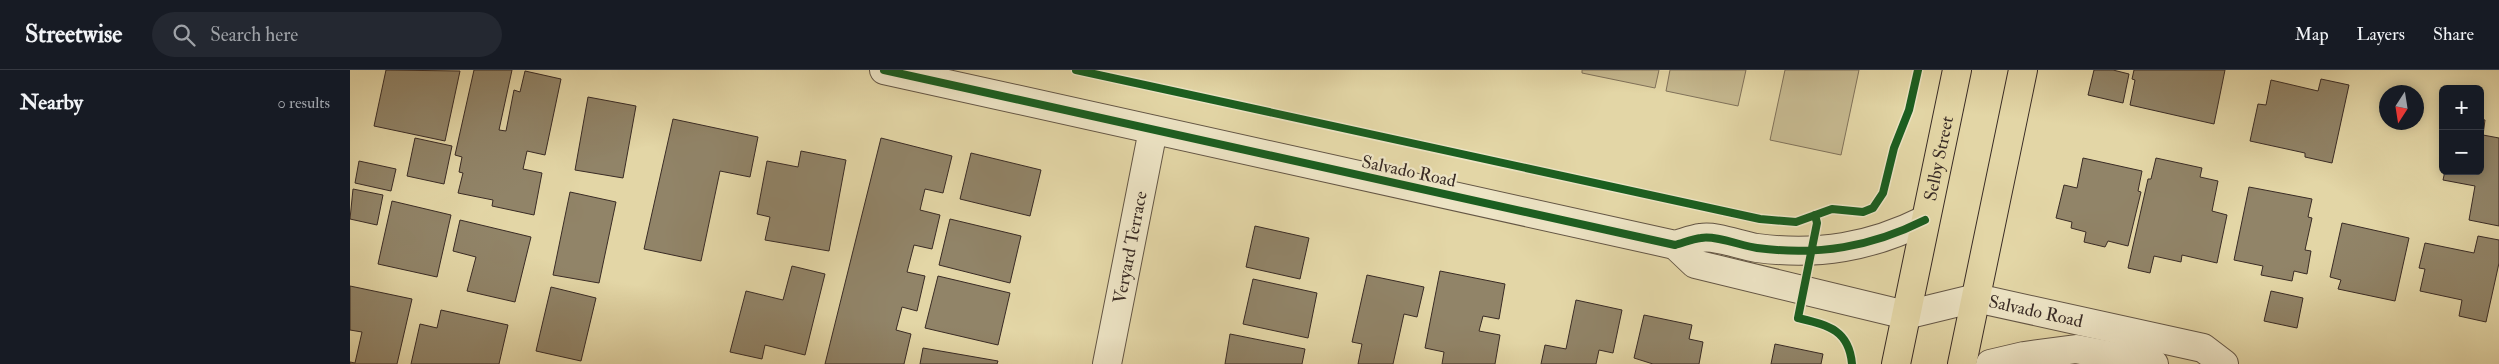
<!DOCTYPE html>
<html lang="en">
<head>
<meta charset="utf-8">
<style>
	:root { --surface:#171b24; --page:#242831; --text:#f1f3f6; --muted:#9ea1a6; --line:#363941 }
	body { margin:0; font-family:"IM FELL Double Pica",serif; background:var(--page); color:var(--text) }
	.controls { position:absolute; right:15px; top:15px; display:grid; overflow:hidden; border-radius:8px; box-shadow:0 2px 12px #0003 }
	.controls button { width:45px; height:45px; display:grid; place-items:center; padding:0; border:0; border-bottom:1px solid var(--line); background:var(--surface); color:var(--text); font:25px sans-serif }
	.compass { position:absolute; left:2029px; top:15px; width:45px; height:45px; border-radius:50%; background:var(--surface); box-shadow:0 2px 12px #0003; rotate:192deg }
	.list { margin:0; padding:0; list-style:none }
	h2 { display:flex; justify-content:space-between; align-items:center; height:65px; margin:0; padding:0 20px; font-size:21px }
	h2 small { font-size:16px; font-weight:400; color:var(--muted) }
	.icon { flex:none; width:28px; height:28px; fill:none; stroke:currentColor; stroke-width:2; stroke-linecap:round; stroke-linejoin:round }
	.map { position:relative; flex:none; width:2149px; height:294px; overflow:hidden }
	header { display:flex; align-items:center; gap:30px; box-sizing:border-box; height:70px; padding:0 25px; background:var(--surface); border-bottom:1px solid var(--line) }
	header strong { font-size:24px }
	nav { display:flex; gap:28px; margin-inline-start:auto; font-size:18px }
	.search { width:350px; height:45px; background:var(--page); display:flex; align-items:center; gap:12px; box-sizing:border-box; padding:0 18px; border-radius:28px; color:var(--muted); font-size:19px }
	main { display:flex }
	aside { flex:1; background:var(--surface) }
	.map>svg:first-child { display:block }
	.park { fill:#c6b990; stroke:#80725a }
	.building { fill:#918468; stroke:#392b25 }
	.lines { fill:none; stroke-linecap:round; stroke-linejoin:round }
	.street-casing { stroke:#645645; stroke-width:30 }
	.primary-casing { stroke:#392b25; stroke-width:30 }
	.street { stroke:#ede4c5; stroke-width:28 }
	.primary { stroke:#e3d6a6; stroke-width:28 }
	.cycleway-casing { stroke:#ede4c5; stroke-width:11 }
	.cycleway { stroke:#1b5e20; stroke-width:8 }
	.labels { text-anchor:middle; stroke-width:4.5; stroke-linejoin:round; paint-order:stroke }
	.street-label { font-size:18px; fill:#392b25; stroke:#ede4c5 }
</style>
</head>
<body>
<header>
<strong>Streetwise</strong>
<div class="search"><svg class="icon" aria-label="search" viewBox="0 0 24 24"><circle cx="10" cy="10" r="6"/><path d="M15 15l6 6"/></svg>Search here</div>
<nav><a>Map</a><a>Layers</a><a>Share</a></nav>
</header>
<main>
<aside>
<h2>Nearby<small>0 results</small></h2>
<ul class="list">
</ul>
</aside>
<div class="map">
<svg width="2149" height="294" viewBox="0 0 2149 294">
	<rect width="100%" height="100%" fill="#e3d6a6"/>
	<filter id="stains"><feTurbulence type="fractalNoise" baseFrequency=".004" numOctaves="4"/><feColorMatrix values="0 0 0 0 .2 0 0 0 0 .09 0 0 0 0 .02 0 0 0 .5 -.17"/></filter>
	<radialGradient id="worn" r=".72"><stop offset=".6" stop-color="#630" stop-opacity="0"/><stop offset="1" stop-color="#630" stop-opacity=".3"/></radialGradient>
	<!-- park -->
	<path class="park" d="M1232 0H1309L1305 18 1232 3Z
		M1320 0H1396L1388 36 1316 21Z
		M1435 0H1509L1491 85 1420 70Z"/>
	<!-- building -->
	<path class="building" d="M36 0 110 1 95 71 24 56Z
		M124 0H162L149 60 156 61 164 20 170 22 175 1 211 9 195 85 177 81 173 99 192 103 184 145 142 136 143 130 108 123 113 103 109 102 112 87 105 85Z
		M1744 0H1763L1779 4 1773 33 1738 25Z
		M1784 0H1875L1864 54 1780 35 1785 10 1782 9Z
		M1971 9 1999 15 1982 93 1955 87V83L1900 71 1908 34 1916 35 1921 10 1968 21Z
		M238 27 286 36 273 108 225 100Z
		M323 49 408 67 400 107 370 101 351 191 294 179Z
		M2130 49 2135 50 2133 65 2149 68V156L2119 150 2125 116 2093 110 2095 101H2130Z
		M65 68 102 76 94 114 57 106Z
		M531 68 602 86 593 123 575 119 570 140 590 145 582 179 564 175 557 202 575 206 567 241 552 237 546 260 561 264 554 294H475Z
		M451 81 496 90 479 181 415 170 420 147 407 144 417 91 448 97Z
		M621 83 691 100 680 146 610 129Z
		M1733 88 1792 101 1788 121 1791 122 1778 176 1758 171 1755 177 1734 172 1736 162 1721 158 1722 152 1706 148 1714 115 1727 118Z
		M1806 88 1852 98 1850 107 1868 111 1862 141 1877 145 1867 193 1832 185 1831 192 1804 186 1800 203 1778 198 1798 109H1801Z
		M9 91 46 99 41 121 5 113Z
		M1899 117 1962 129 1958 147 1962 148 1955 180 1961 181 1957 204 1944 201 1942 211 1911 205 1913 196 1884 190Z
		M3 119 33 125 27 155 0 149Z
		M220 122 266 132 249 213 203 205Z
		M42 131 101 145 87 207 28 194Z
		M600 149 671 166 660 213 589 195Z
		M110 150 181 167 165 232 117 221 126 187 103 181Z
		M1992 153 2059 168 2045 231 1988 219 1991 210 1980 207Z
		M905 156 959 168 950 209 896 197Z
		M2128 166 2149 170V193L2136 252 2109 246 2112 230 2070 221 2075 199 2069 198 2075 173 2124 183Z
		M442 196 475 204 455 285 415 275 412 289 380 282 396 221 433 230Z
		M1090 201 1155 214 1149 249 1133 246 1129 261 1150 265 1145 294H1092L1094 282 1075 278Z
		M1017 205 1074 217 1067 247 1054 244 1043 294H1008L1012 274 1002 272Z
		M588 206 660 223 648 275 575 258Z
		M903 209 967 223 958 268 893 254Z
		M0 216 62 229 47 294H0V292L5 293 12 262 0 260Z
		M201 217 246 228 231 291 186 281Z
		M1921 221 1953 228 1947 258 1914 251Z
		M1226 230 1272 240 1263 283 1249 280 1246 294H1191L1195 275 1216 279Z
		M91 240 158 255 149 294H61L70 254 87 258Z
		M1294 245 1342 255 1339 269 1353 272 1349 294H1303L1284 288Z
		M880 264 955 279 952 294H875Z
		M1425 274 1473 284 1471 294H1421Z
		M573 278 648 291 647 294H570Z"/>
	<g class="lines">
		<defs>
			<g id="street">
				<path d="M534 0 1325 175C1333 173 1342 169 1351 168 1365 165 1392 176 1407 178 1468 186 1521 177 1575 150"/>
				<path id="s1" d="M1325 175 1345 194 1556 245 1626 228 1853 278 1874 294"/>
				<path id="s2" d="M757 294 803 60"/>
				<path d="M1640 294 1674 286 1726 279 1804 294"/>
			</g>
			<g id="primary">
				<path id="s3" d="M1546 294 1607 0"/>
				<path d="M1612 294 1673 0"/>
			</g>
		</defs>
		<!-- street casing -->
		<use href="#street" class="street-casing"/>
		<!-- primary casing -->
		<use href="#primary" class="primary-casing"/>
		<!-- street -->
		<use href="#street" class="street"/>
		<!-- primary -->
		<use href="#primary" class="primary"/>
		<defs>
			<path id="cycleway" d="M534 0 1325 175C1333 173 1342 169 1351 168 1365 165 1392 176 1407 178 1468 186 1521 177 1575 150
				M726 0 1410 149 1446 152 1482 139 1513 142 1523 138 1533 123 1544 78 1559 40 1568 0
				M1465 145 1467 153 1448 248C1477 255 1499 259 1502 294"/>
		</defs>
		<!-- cycleway casing -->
		<use href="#cycleway" class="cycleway-casing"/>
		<!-- cycleway -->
		<use href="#cycleway" class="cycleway"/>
	</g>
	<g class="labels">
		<!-- street labels -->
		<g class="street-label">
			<text dy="6" stroke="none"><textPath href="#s3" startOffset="210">Selby Street</textPath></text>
			<text transform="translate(1059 101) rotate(12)" y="6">Salvado Road</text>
			<text dy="6" stroke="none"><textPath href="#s2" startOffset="119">Veryard Terrace</textPath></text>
			<text dy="6" stroke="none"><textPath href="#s1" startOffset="378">Salvado Road</textPath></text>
		</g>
	</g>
	<rect width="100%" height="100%" filter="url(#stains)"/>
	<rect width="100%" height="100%" fill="url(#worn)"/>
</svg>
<div class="controls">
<button>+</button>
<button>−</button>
</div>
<svg class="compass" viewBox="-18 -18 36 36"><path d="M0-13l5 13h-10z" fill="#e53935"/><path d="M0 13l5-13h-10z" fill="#9ea1a6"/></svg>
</div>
</main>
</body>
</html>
